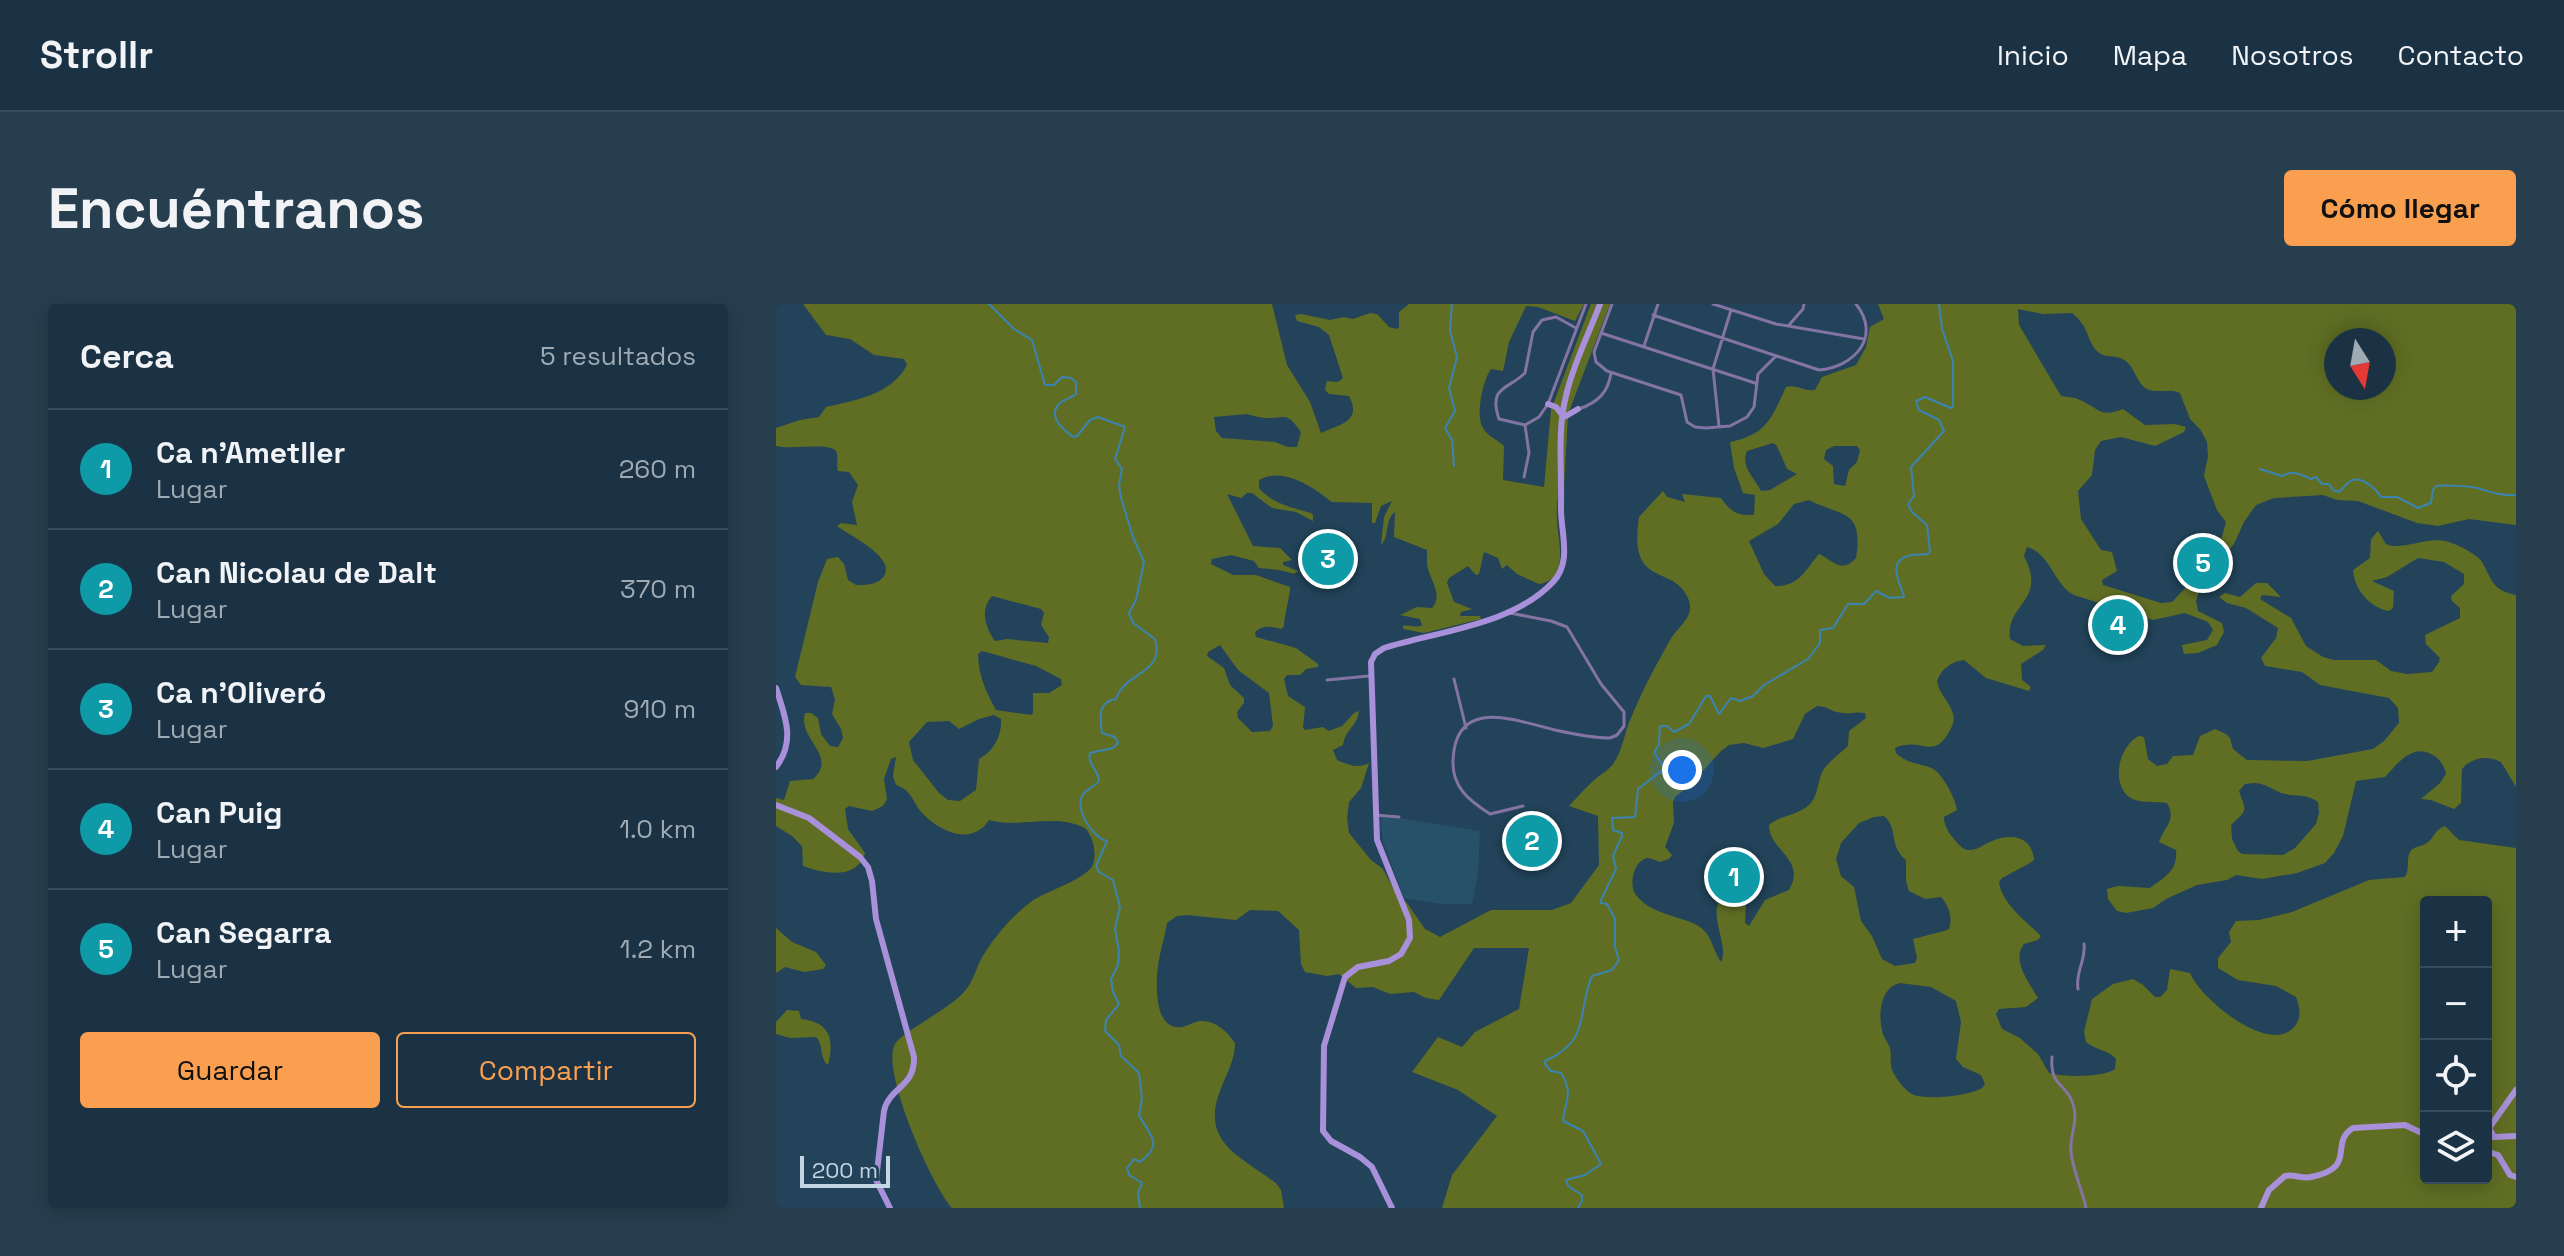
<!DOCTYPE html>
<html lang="es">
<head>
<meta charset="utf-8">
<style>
	:root { --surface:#1a3243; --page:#273e4e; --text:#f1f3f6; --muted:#9faab2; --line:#384d5c; --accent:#fa9f4f }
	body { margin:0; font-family:"Space Grotesk",sans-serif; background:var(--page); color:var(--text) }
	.controls { position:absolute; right:24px; bottom:24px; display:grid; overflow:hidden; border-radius:8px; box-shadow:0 4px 20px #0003 }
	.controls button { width:72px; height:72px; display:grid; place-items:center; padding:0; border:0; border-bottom:2px solid var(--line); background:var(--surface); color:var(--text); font:40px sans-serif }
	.compass { position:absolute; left:1548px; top:24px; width:72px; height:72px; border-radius:50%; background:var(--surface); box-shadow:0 4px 20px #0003; rotate:169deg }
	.scale { position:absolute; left:24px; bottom:20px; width:90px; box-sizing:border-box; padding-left:8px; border:4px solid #c4d6e3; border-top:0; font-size:22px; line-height:28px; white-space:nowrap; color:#c4d6e3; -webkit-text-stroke:6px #224359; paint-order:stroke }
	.you { position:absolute; left:906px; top:466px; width:28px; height:28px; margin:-20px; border:6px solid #fff; border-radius:50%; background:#1a73e8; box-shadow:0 0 0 12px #1a73e833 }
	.badge { display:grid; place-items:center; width:52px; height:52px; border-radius:50%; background:var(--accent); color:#fff; font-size:26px; font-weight:700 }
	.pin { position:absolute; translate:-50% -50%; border:4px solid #fff; box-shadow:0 2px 8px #0006 }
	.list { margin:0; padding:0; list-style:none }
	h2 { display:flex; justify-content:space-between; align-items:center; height:104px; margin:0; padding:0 32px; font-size:34px }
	h2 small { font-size:26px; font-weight:400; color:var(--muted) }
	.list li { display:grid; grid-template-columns:52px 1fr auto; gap:24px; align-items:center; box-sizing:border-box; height:120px; padding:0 32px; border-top:2px solid var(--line) }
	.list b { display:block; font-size:30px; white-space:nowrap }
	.list p { margin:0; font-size:26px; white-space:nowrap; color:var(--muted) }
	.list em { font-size:26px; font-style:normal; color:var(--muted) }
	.actions { display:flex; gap:16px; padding:24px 32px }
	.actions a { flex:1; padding:18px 0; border:2px solid var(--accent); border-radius:8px; text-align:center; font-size:28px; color:var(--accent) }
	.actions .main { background:var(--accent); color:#111 }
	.icon { flex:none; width:44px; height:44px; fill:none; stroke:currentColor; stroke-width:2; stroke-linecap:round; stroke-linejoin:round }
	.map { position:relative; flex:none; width:1740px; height:904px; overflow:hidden; border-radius:8px }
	header { display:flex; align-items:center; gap:48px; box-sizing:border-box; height:112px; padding:0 40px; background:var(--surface); border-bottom:2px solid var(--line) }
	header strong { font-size:38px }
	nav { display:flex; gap:44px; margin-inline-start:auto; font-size:28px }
	.intro { display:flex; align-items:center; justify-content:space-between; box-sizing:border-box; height:192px; padding:0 48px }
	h1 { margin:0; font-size:56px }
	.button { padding:20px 36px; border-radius:8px; background:var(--accent); color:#111; font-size:28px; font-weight:700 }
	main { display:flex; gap:48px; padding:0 48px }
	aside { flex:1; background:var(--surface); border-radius:8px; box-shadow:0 4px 20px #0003 }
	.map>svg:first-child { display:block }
	.built { fill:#275069 }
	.green { fill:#606e24; fill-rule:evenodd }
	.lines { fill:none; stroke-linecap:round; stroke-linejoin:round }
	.stream { stroke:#3a84b2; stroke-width:2 }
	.street { stroke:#8374a3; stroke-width:3 }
	.secondary { stroke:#a990da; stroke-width:6 }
</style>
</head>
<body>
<header>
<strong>Strollr</strong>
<nav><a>Inicio</a><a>Mapa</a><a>Nosotros</a><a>Contacto</a></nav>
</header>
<div class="intro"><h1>Encuéntranos</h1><a class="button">Cómo llegar</a></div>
<main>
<aside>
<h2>Cerca<small>5 resultados</small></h2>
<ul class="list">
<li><span class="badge" style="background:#0f9aa8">1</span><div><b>Ca n'Ametller</b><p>Lugar</p></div><em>260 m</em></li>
<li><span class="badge" style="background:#0f9aa8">2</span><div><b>Can Nicolau de Dalt</b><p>Lugar</p></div><em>370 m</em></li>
<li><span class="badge" style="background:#0f9aa8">3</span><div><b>Ca n'Oliveró</b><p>Lugar</p></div><em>910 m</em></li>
<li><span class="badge" style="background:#0f9aa8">4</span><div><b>Can Puig</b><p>Lugar</p></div><em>1.0 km</em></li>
<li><span class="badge" style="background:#0f9aa8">5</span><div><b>Can Segarra</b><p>Lugar</p></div><em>1.2 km</em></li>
</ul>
<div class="actions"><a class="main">Guardar</a><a>Compartir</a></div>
</aside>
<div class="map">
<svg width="1740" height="904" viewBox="0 0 1740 904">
	<rect width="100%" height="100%" fill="#224359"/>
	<!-- built -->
	<path class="built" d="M604 511 704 527 702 569 696 600H665L628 594 607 538Z"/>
	<!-- green -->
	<path class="green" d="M27 0H496L511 61 534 98 545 129C562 121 587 118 573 92L553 90 549 86 551 77 562 78 567 74 553 31 543 23 521 17 519 11 525 10 554 16 568 13 577 15 594 9 601 10 613 23 621 25 623 23V8L633 0H808L799 17 762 3 750 2 733 38 727 67 715 65C707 76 699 111 707 124 711 132 722 136 728 142L727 176 768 183 775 106 815 0H834L792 110 788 184H783C782 194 780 205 781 216 782 238 794 275 763 280L741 270 731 261 726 265 722 254 708 248 703 270 700 271 692 262 673 274 671 279 678 298 696 305 685 308 684 312H704L705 315 648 329 627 325V322C633 320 641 325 646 321L644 315 624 311 641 303 656 304C668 291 653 275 651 260 651 255 651 251 651 246L618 233 619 208C608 216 614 233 605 241L608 213 616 197 605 202 599 219H596V199L556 198C537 183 507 162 483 176V184C498 201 515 203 535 209L537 211V217L520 208 496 204 476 189H471L465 194 451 190 477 242 504 244 516 256 507 258V261L522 267 518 270C508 266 494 265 483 264L478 257 455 251 436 255 435 260 457 271H480L514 283C515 287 508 313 508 322L505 325C496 323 487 320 479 328L480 333 520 344 542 360V363L530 365 524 371H511L508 375 512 392 529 403 527 424 529 426 547 423 553 427 566 422 578 409 583 407C581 423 570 424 567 441L557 446 561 456C572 461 582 465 593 459L585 484 573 498 571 514 573 529 595 556 607 565 620 589 631 599 649 625 664 633 715 606H776L795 599 823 561 822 512 793 502C800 495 806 487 814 480 821 472 831 468 837 460 847 446 848 429 855 414 866 387 880 361 894 336 902 322 920 313 912 294 897 259 852 286 863 213L887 187 891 193 909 198 906 190 945 194C954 207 961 212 978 211L979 191 967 189 958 164 954 138C991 130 995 115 1010 83 1021 80 1028 88 1039 86L1046 73 1080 61 1090 43 1094 23 1108 15 1102 0H1740V221L1693 215 1662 222 1641 219 1582 197 1561 196 1547 191 1498 194 1480 201 1468 218 1458 240 1426 278 1420 297 1422 307 1446 319 1448 328 1441 341 1422 349 1408 350 1406 341 1431 336 1437 326 1432 318 1409 309 1377 316 1298 291C1278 281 1274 249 1251 243L1248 252C1272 298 1229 299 1234 335L1247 342 1270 341 1267 346 1245 360 1246 376 1255 383 1253 387 1210 374 1188 356C1176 357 1165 365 1161 377 1163 390 1174 398 1177 410 1179 417 1176 423 1173 428 1157 457 1144 432 1119 444L1120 449C1133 462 1151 459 1160 467 1169 475 1179 494 1181 506L1168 513C1168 521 1172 528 1178 535 1181 539 1187 546 1192 546 1201 547 1208 540 1216 537 1235 529 1256 532 1258 556L1254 559 1226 574 1223 578C1226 600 1250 617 1265 632L1262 636 1248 640C1235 657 1253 678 1262 694L1250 703 1223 705 1220 710 1226 725 1244 734 1262 750 1273 769C1289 773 1326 774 1339 765L1340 755C1333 746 1319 746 1310 738L1308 728 1316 695 1337 680 1357 675 1367 681 1379 693H1384L1391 686 1394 665 1414 669C1424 694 1493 752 1518 723 1526 715 1524 703 1520 693L1500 682 1462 676 1442 664V654L1455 638 1453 628 1460 617 1483 616 1516 608 1593 576 1629 573C1634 565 1630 555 1634 548 1637 542 1646 543 1651 539 1659 533 1658 526 1669 522L1683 536 1740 544V904H666L676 871 721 812 682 786 636 768 662 733 686 743 699 728 743 705 753 644H698L663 696 650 694 638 688 614 690 597 683 580 684 563 670 551 672 529 668 525 660 523 626 502 607 474 606 460 616 411 611 401 612 391 619C389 633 384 647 382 661 380 679 377 727 406 723 412 722 417 718 424 717 439 716 451 727 459 739 459 756 450 771 444 787 424 838 465 853 500 879L505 886 508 904H176C156 882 104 766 119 740 126 728 173 705 187 689 196 680 199 668 204 657 217 634 235 613 256 597 271 587 313 574 317 560 321 548 317 534 310 525 281 508 245 525 213 516 196 543 163 527 146 509 136 497 136 486 120 481L117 472 120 453 115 455 108 475 111 495 107 502 96 507 73 502 69 505 72 525 89 549C81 576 49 570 27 562L26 542 16 532 0 522V494L8 496 14 477 37 475C63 452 21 435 29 409H35L42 414 45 430 54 442 62 443 67 434 65 425 56 410 59 395 55 383 25 381 19 373 42 278 51 255 62 253 68 260 72 276 80 281C90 281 104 281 109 270 117 252 73 231 61 222L65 219 81 221 76 198 82 181 73 168 62 167C60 161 63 153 60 147 54 138 15 146 0 142V124L24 116 43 113 50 103C80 96 115 91 131 61L128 55 98 51 74 35 50 31ZM1242 5 1267 10 1296 9C1314 24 1309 32 1320 46 1327 54 1335 51 1344 54 1360 59 1359 81 1373 86 1384 89 1394 84 1404 89L1414 115 1424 125 1431 138 1432 152 1428 172 1441 206 1450 218 1444 239 1415 270 1414 279 1396 298 1385 299 1327 281 1326 276 1341 267 1336 248 1325 246 1305 215 1302 187 1316 171 1319 146 1325 137 1345 133 1379 142 1408 128 1410 123 1399 120 1369 121 1347 105C1324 114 1324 105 1304 96 1298 93 1291 93 1285 92L1243 21ZM1560 36H1608V84H1560ZM470 110C476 111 484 114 490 114 511 114 510 107 525 128L521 143H512L499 138 446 134 440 127 438 113ZM997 139 1001 142 1011 165 1021 170 994 186 985 187C979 174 964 163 971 147ZM1058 142H1081L1084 146 1081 158 1073 166 1069 182 1058 180 1057 162 1048 155 1050 146ZM1033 196C1065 213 1088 204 1080 254 1065 270 1058 257 1043 250 1030 265 1023 283 999 282L988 270 973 237 1002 220 1018 200ZM216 292 265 305 268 309 265 321 273 333 272 339 231 335 219 337C209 324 204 305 216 292ZM444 341 462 366 493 389 497 422 494 427 476 428 462 414 461 408 468 399V394L454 381 448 364 431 352 432 348ZM206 347 260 362 285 375 286 381 273 389H257V409L255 411 220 406C210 388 202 370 202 350ZM1041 402C1050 402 1053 406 1061 408 1071 411 1080 407 1089 409L1090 414 1073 427 1072 442C1065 449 1054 456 1048 465 1041 476 1043 492 1033 501 1021 512 1004 511 993 521 993 547 1031 555 1013 586L989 596 973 622 969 619 970 599 964 584C918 594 956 638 945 658 939 650 937 639 931 630 917 610 879 616 860 591 852 582 858 555 872 554 874 554 882 557 884 558L893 555 896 551 889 543 898 519 897 498 899 493 912 483 945 447 953 441 968 439 987 444 1017 435 1029 410ZM218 411 225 415C226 432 217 448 203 455L200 486 184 497 172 496 163 489 137 456 133 438 151 418 173 417 183 425 203 415ZM1108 512C1123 525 1112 541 1130 556V577L1133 587 1149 595 1165 593C1173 602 1177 614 1173 625L1168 627 1137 635 1141 654 1139 659 1119 662 1106 655 1096 632 1085 617 1078 583 1065 572 1060 555 1065 539 1083 519 1098 513ZM1650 598H1710V874H1650ZM1124 679 1155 683 1180 697 1185 718 1180 755 1187 763 1205 771 1209 780 1206 784C1193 792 1154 796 1138 791 1130 788 1121 776 1117 768 1113 760 1116 752 1114 744 1112 738 1107 733 1106 726 1102 709 1105 683 1124 679Z
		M1602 227 1610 240 1616 242C1635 243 1655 232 1673 238 1682 241 1701 250 1706 258 1716 275 1715 286 1740 291V483L1725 458C1711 451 1696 453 1686 465L1685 499 1678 505 1655 496 1645 495 1664 479 1670 470C1668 462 1666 458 1660 453 1638 437 1623 458 1609 473L1580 477 1567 532 1558 549 1549 559 1521 569 1486 575 1460 571 1451 576 1421 581 1390 595 1377 604 1350 609 1341 607 1332 595 1331 585 1342 582 1374 584C1389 573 1402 567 1400 546L1383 538C1388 523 1401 516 1391 499 1379 497 1363 500 1353 493 1334 477 1344 441 1363 432L1368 433 1372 455 1381 462 1391 460 1397 452 1417 451 1424 432 1439 425 1450 430 1454 434 1457 445 1471 456 1531 457 1597 445 1608 437 1623 419 1622 404 1613 394 1544 381 1526 368 1489 362 1485 354 1500 334 1502 324 1470 304 1451 299 1443 293 1449 289 1464 293 1480 279H1491L1505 293 1486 291 1484 295 1515 314 1530 342 1547 353 1558 356H1600L1615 367 1631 370 1656 368 1663 358 1664 354 1650 340 1649 331 1684 314V304L1676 297 1675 292 1688 280V270L1668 258 1642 254 1611 273 1596 277 1618 287 1617 304 1613 307C1594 304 1578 285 1577 266L1594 254 1595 235ZM1479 479C1490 480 1494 484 1503 488 1517 494 1529 488 1542 498L1543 509 1540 520 1519 544 1507 551 1466 550 1462 547 1456 535 1455 521C1473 504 1470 508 1463 487L1469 480Z
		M0 624 16 638 40 648 50 661 47 665 28 668 9 663 0 669Z
		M11 706 23 707 25 715C53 718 59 734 52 761 43 754 48 741 40 733L14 734 0 730V718Z"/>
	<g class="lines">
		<!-- stream -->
		<path class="stream" d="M213 0 238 25 256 36 269 81H278L286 73 295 74 300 78V90C295 94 287 96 283 100 271 113 288 126 297 133L301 132 314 116 322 113 349 123 339 155 346 165 343 181 345 194 357 233 368 258 360 296 353 309 357 319 379 335C389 371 349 367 340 395 321 398 324 414 326 429L339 433 342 439 337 444 314 449C311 461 323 466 323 477 319 482 312 485 308 489 296 503 317 534 331 537L320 562 323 568 337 576 344 603 339 625 343 647 342 661 335 675 337 688 343 700 330 716 329 727 343 741 345 752 363 769 366 795 363 811C373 831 389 839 364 858L358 855 351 864 353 871 366 879 362 889 364 904
			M676 0 674 27 681 53 673 84 679 107 669 124 676 136 678 162
			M1484 165 1506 172C1518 166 1523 170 1535 175L1540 173 1546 180H1553L1557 186 1563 188C1567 185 1569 181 1573 178 1584 170 1599 184 1605 193H1621L1642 204 1655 199 1657 186 1660 182C1669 181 1693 182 1701 184 1715 188 1725 192 1740 191
			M802 904 806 897V891L792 882 790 876 809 871 825 860 807 827 787 817C789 796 798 790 785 769L775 767 769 760V757C816 736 800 710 816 672L836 666 843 656 839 643V615L831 600 825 599V596L840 565 837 552 846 532V529L837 526 836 514 859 513 862 485 889 464 878 449 883 440 884 422H891L898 428 913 420 930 392H934L943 410 955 394 964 397 977 392 988 381 1032 355 1044 339V326L1057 324 1072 300H1088L1100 287 1114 294 1128 293C1125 280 1110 258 1132 252 1138 250 1146 251 1152 250L1154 247 1151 221 1136 208 1132 200 1138 192 1135 163 1168 127 1163 116 1143 106 1140 97 1149 93 1175 104 1177 102V57L1166 25 1163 0"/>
		<!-- street -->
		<path class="street" d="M836 0 818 48 820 58 831 67 905 91 911 118 919 123 930 124 954 122 971 113 978 103 982 70 999 53
			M937 0 1000 20 1088 35
			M877 11 1043 66C1078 63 1106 33 1080 0
			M1013 21 1027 5 1028 0
			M825 29 979 79
			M868 42 882 0
			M803 105C822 98 832 89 835 69
			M749 121 723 115C712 82 732 86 749 69L757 28 766 16 780 13 800 24
			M749 121 763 113 772 100 810 0
			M943 122 937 65 955 6
			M748 173 753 149 749 121
			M734 309 775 317 791 323 825 380 848 408V422L841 431 834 434C816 434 797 430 779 426 741 417 679 391 677 457 676 484 694 497 714 510L747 502
			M678 375 690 424
			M551 376 593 372
			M599 511 623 513
			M1302 685C1299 668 1310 657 1308 640
			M1276 753C1274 782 1288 778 1296 797 1304 817 1293 830 1295 848 1297 867 1306 885 1310 904"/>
		<!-- secondary -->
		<path class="secondary" d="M772 100 780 103 787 112
			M790 112 802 105
			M0 384C9 412 20 437 0 463
			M0 501 33 514 84 553 92 563 96 577 100 615 138 753C139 784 113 783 108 807L100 876 114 904
			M1740 786 1713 824 1718 833 1740 832
			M1710 847 1722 851 1734 871 1740 873
			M616 904 596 863 584 853 555 837 547 827 548 742 569 673 582 663 613 657 625 650 634 634 633 616 601 536 595 358 599 350 608 344C662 327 737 321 777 278 797 257 784 227 785 202 786 166 781 126 790 92 797 60 813 30 824 0
			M1485 904 1493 886 1509 872C1518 870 1526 875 1535 873 1583 863 1552 840 1577 824L1629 821 1650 831"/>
	</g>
</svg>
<div class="controls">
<button>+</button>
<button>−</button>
<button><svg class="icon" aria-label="locate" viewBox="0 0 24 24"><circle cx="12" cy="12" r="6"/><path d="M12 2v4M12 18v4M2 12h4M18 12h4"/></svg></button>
<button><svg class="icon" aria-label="layers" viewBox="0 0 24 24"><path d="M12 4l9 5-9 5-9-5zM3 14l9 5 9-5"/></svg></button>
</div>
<svg class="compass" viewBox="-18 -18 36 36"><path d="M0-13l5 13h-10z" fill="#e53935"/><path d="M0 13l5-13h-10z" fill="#9faab2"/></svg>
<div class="scale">200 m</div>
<div class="you"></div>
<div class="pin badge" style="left:958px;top:573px;background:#0f9aa8">1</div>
<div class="pin badge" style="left:756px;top:537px;background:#0f9aa8">2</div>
<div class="pin badge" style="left:552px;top:255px;background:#0f9aa8">3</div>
<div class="pin badge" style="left:1342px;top:321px;background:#0f9aa8">4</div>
<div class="pin badge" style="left:1427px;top:259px;background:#0f9aa8">5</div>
</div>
</main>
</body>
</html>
